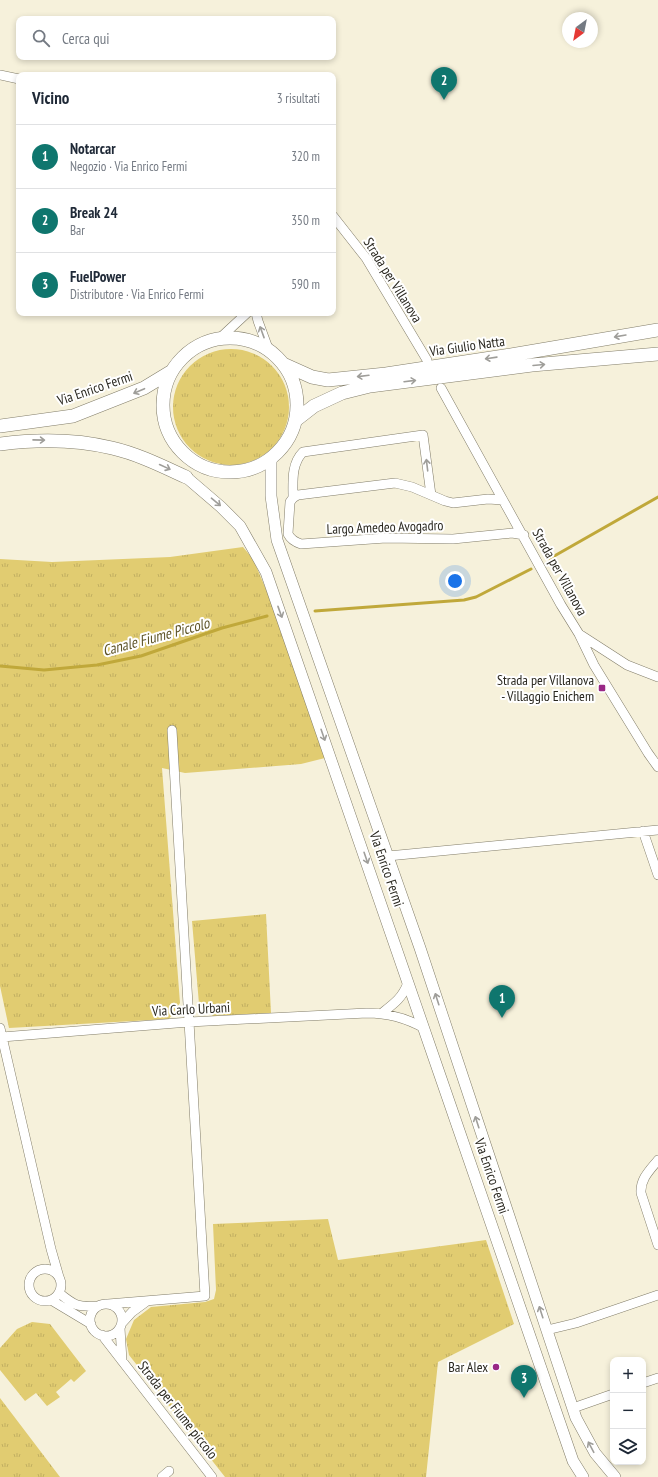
<!DOCTYPE html>
<html lang="it">
<head>
<meta charset="utf-8">
<style>
	:root { --surface:#fff; --page:#f6f6f7; --text:#1f2937; --muted:#747a83; --line:#e0e1e3; --accent:#0f766e }
	body { margin:0; font-family:"PT Sans Narrow",sans-serif; background:var(--page); color:var(--text) }
	.controls { position:absolute; right:12px; bottom:12px; display:grid; overflow:hidden; border-radius:8px; box-shadow:0 2px 6px #0003 }
	.controls button { width:36px; height:36px; display:grid; place-items:center; padding:0; border:0; border-bottom:1px solid var(--line); background:var(--surface); color:var(--text); font:20px sans-serif }
	.compass { position:absolute; left:562px; top:12px; width:36px; height:36px; border-radius:50%; background:var(--surface); box-shadow:0 2px 6px #0003; rotate:212deg }
	.you { position:absolute; left:455px; top:581px; width:14px; height:14px; margin:-10px; border:3px solid #fff; border-radius:50%; background:#1a73e8; box-shadow:0 0 0 6px #1a73e833 }
	.badge { display:grid; place-items:center; width:26px; height:26px; border-radius:50%; background:var(--accent); color:#fff; font-size:13px; font-weight:700 }
	.pin { position:absolute; translate:-50% -33px; filter:drop-shadow(0 1px 2px #0008) }
	.pin::after { content:''; position:absolute; top:21px; width:14px; height:12px; background:inherit; clip-path:polygon(0 0,100% 0,50% 100%) }
	.list { margin:0; padding:0; list-style:none }
	h2 { display:flex; justify-content:space-between; align-items:center; height:52px; margin:0; padding:0 16px; font-size:17px }
	h2 small { font-size:13px; font-weight:400; color:var(--muted) }
	.list li { display:grid; grid-template-columns:26px 1fr auto; gap:12px; align-items:center; box-sizing:border-box; height:64px; padding:0 16px; border-top:1px solid var(--line) }
	.list b { display:block; font-size:15px; white-space:nowrap }
	.list p { margin:0; font-size:13px; white-space:nowrap; color:var(--muted) }
	.list em { font-size:13px; font-style:normal; color:var(--muted) }
	.icon { flex:none; width:22px; height:22px; fill:none; stroke:currentColor; stroke-width:2; stroke-linecap:round; stroke-linejoin:round }
	.map { position:relative; flex:none; width:658px; height:1477px; overflow:hidden }
	.search { position:absolute; background:var(--surface); box-shadow:0 2px 6px #0003; left:16px; top:16px; width:320px; height:44px; display:flex; align-items:center; gap:10px; box-sizing:border-box; padding:0 14px; border-radius:8px; color:var(--muted); font-size:15px }
	.panel { position:absolute; background:var(--surface); box-shadow:0 2px 6px #0003; left:16px; top:72px; width:320px; height:244px; border-radius:8px }
	.map>svg:first-child { display:block }
	.grass { fill:url(#grass-tufts) }
	.lines { fill:none; stroke-linecap:round; stroke-linejoin:round }
	.stream { stroke:#c0a83a; stroke-width:3 }
	.minor-casing { stroke:#827d69; stroke-width:10 }
	.tertiary-casing { stroke:#827d69; stroke-width:12 }
	.secondary-casing { stroke:#827d69; stroke-width:14 }
	.minor { stroke:#fff; stroke-width:9 }
	.tertiary { stroke:#fff; stroke-width:11 }
	.secondary { stroke:#fff; stroke-width:13 }
	.oneway { stroke:#9f9e9a }
	.poi-dot { fill:#992886; stroke:#fff; stroke-width:1.5 }
	.labels { text-anchor:middle; stroke-width:4; stroke-linejoin:round; paint-order:stroke }
	.street-label { font-size:14px; fill:#29271f; stroke:#fff }
	.poi-label { font-size:14px; fill:#29271f; stroke:#fff; text-anchor:end }
	.water-label { font-size:15px; font-style:italic; fill:#5e5428; stroke:#fff }
</style>
</head>
<body>
<div class="map">
<svg width="658" height="1477" viewBox="0 0 658 1477">
	<defs>
		<pattern id="grass-tufts" width="24" height="20" patternUnits="userSpaceOnUse"><rect width="24" height="20" fill="#e1cc71"/><path d="M3 7l-1-3M5 7V3M7 7l1-3M15 17l-1-3M17 17v-4M19 17l1-3" fill="none" stroke="#c1af61"/></pattern>
	</defs>
	<rect width="100%" height="100%" fill="#f6f1db"/>
	<!-- grass -->
	<path class="grass" d="M173 407a58 58 0 1 1 116 0a58 58 0 1 1-116 0Z
		M243 547 253 559 268 594 325 758 301 764 185 773 162 768 180 1003 169 1019 9 1028 0 986V559L52 562 170 557Z
		M266 914 271 1013 213 1016 199 1004 192 921Z
		M328 1219 338 1260 486 1240 514 1324 438 1362 426 1477H225L129 1355 126 1339 134 1320 151 1307 205 1302 214 1299 216 1290 213 1224Z
		M32 1322 50 1324 86 1371 74 1382 71 1379 56 1392 60 1397 47 1406 36 1393 25 1401 0 1370V1348L17 1329Z
		M0 1398 60 1477H0Z"/>
	<g class="lines">
		<!-- stream -->
		<path class="stream" d="M549 559 658 497
			M315 611 464 600 476 597 531 569
			M0 666 44 670 97 665 141 656 222 628 267 616"/>
		<defs>
			<path id="minor" d="M0 75 19 79
				M333 216 366 258 427 360
				M256 313 258 321 269 351
				M219 339 247 313
				M441 388 561 605 579 634 594 665 648 753 658 767
				M293 498C293 482 291 464 303 452L423 435 431 495
				M503 500 488 499 453 503 445 501 412 487 395 483 298 495 293 498 290 502 288 534C291 540 295 542 301 544L386 538 453 539 512 533 524 535
				M579 634 627 665 658 677
				M643 831 658 875
				M388 856 658 830
				M382 1013C395 1003 402 998 408 983
				M0 1028 51 1249 59 1277
				M2 1037 189 1022 367 1013C387 1013 406 1018 424 1028
				M658 1160C650 1170 640 1179 641 1193L658 1245
				M29 1285a16 16 0 1 1 32 0a16 16 0 1 1-32 0Z
				M59 1293C75 1306 77 1307 98 1306
				M51 1300 91 1324
				M108 1304 205 1296 172 730
				M90 1320a16 16 0 1 1 32 0a16 16 0 1 1-32 0Z
				M122 1323 132 1312 147 1301
				M120 1328 122 1361
				M547 1330 576 1323 658 1295
				M102 1335 212 1477
				M643 1383 658 1378
				M573 1408 613 1394
				M162 1477 169 1471"/>
			<path id="tertiary" d="M271 459V496L277 540 420 948 576 1418 595 1453 615 1477
				M186 477 221 507 240 526 266 572C371 868 469 1165 573 1461L583 1477"/>
			<path id="secondary" d="M163 405a67 67 0 1 1 134 0a67 67 0 1 1-134 0Z
				M283 364 312 377 328 380 386 374 511 355 658 330
				M296 420 314 406 342 393 370 386 532 365 658 354
				M0 426 73 416 144 388 172 371
				M0 444C38 439 75 439 112 448 138 454 162 466 186 477"/>
		</defs>
		<!-- minor casing -->
		<use href="#minor" class="minor-casing"/>
		<!-- tertiary casing -->
		<use href="#tertiary" class="tertiary-casing"/>
		<!-- secondary casing -->
		<use href="#secondary" class="secondary-casing"/>
		<!-- minor -->
		<use href="#minor" class="minor"/>
		<!-- tertiary -->
		<use href="#tertiary" class="tertiary"/>
		<!-- secondary -->
		<use href="#secondary" class="secondary"/>
	</g>
	<!-- one-way arrows -->
	<defs><path id="oneway-shaft" d="M-6 0H5M1.5-3L5.5 0L1.5 3" fill="none" stroke-width="1.6" stroke-linecap="round" stroke-linejoin="round"/></defs>
	<g class="oneway">
		<use href="#oneway-shaft" transform="translate(262 332) rotate(-110)"/>
		<use href="#oneway-shaft" transform="translate(620 336) rotate(170)"/>
		<use href="#oneway-shaft" transform="translate(491 358) rotate(172)"/>
		<use href="#oneway-shaft" transform="translate(539 365) rotate(-5)"/>
		<use href="#oneway-shaft" transform="translate(363 376) rotate(173)"/>
		<use href="#oneway-shaft" transform="translate(410 381) rotate(-7)"/>
		<use href="#oneway-shaft" transform="translate(139 391) rotate(157)"/>
		<use href="#oneway-shaft" transform="translate(39 440) rotate(1)"/>
		<use href="#oneway-shaft" transform="translate(427 465) rotate(-97)"/>
		<use href="#oneway-shaft" transform="translate(165 467) rotate(25)"/>
		<use href="#oneway-shaft" transform="translate(216 502) rotate(40)"/>
		<use href="#oneway-shaft" transform="translate(280 612) rotate(70)"/>
		<use href="#oneway-shaft" transform="translate(323 735) rotate(71)"/>
		<use href="#oneway-shaft" transform="translate(366 858) rotate(71)"/>
		<use href="#oneway-shaft" transform="translate(437 999) rotate(-108)"/>
		<use href="#oneway-shaft" transform="translate(477 1122) rotate(-108)"/>
		<use href="#oneway-shaft" transform="translate(541 1312) rotate(-108)"/>
		<use href="#oneway-shaft" transform="translate(591 1447) rotate(-118)"/>
	</g>
	<!-- markers -->
	<g class="poi-dot">
		<rect x="598" y="684" width="8" height="8" rx="2"/>
		<circle cx="496" cy="1367" r="4"/>
	</g>
	<g class="labels">
		<!-- street labels -->
		<g class="street-label">
			<text transform="translate(393 280) rotate(58)" y="5">Strada per Villanova</text>
			<text transform="translate(467 346) rotate(-8)" y="5">Via Giulio Natta</text>
			<text transform="translate(95 388) rotate(-19)" y="5">Via Enrico Fermi</text>
			<text transform="translate(385 527) rotate(-2)" y="5">Largo Amedeo Avogadro</text>
			<text transform="translate(560 572) rotate(61)" y="5">Strada per Villanova</text>
			<text transform="translate(387 869) rotate(71)" y="5">Via Enrico Fermi</text>
			<text transform="translate(191 1009) rotate(-3)" y="5">Via Carlo Urbani</text>
			<text transform="translate(492 1176) rotate(71)" y="5">Via Enrico Fermi</text>
			<text transform="translate(178 1410) rotate(52)" y="5">Strada per Fiume piccolo</text>
		</g>
		<!-- poi labels -->
		<g class="poi-label">
			<text x="594" y="685">Strada per Villanova<tspan x="594" dy="16">- Villaggio Enichem</tspan></text>
			<text x="488" y="1372">Bar Alex</text>
		</g>
		<!-- water labels -->
		<g class="water-label">
			<text transform="translate(156 637) rotate(-15)" y="5">Canale Fiume Piccolo</text>
		</g>
	</g>
</svg>
<div class="controls">
<button>+</button>
<button>−</button>
<button><svg class="icon" aria-label="layers" viewBox="0 0 24 24"><path d="M12 4l9 5-9 5-9-5zM3 14l9 5 9-5"/></svg></button>
</div>
<svg class="compass" viewBox="-18 -18 36 36"><path d="M0-13l5 13h-10z" fill="#e53935"/><path d="M0 13l5-13h-10z" fill="#747a83"/></svg>
<div class="you"></div>
<div class="pin badge" style="left:502px;top:1018px">1</div>
<div class="pin badge" style="left:444px;top:100px">2</div>
<div class="pin badge" style="left:524px;top:1398px">3</div>
<div class="search"><svg class="icon" aria-label="search" viewBox="0 0 24 24"><circle cx="10" cy="10" r="6"/><path d="M15 15l6 6"/></svg>Cerca qui</div>
<section class="panel">
<h2>Vicino<small>3 risultati</small></h2>
<ul class="list">
<li><span class="badge">1</span><div><b>Notarcar</b><p>Negozio · Via Enrico Fermi</p></div><em>320 m</em></li>
<li><span class="badge">2</span><div><b>Break 24</b><p>Bar</p></div><em>350 m</em></li>
<li><span class="badge">3</span><div><b>FuelPower</b><p>Distributore · Via Enrico Fermi</p></div><em>590 m</em></li>
</ul>
</section>
</div>
</body>
</html>
